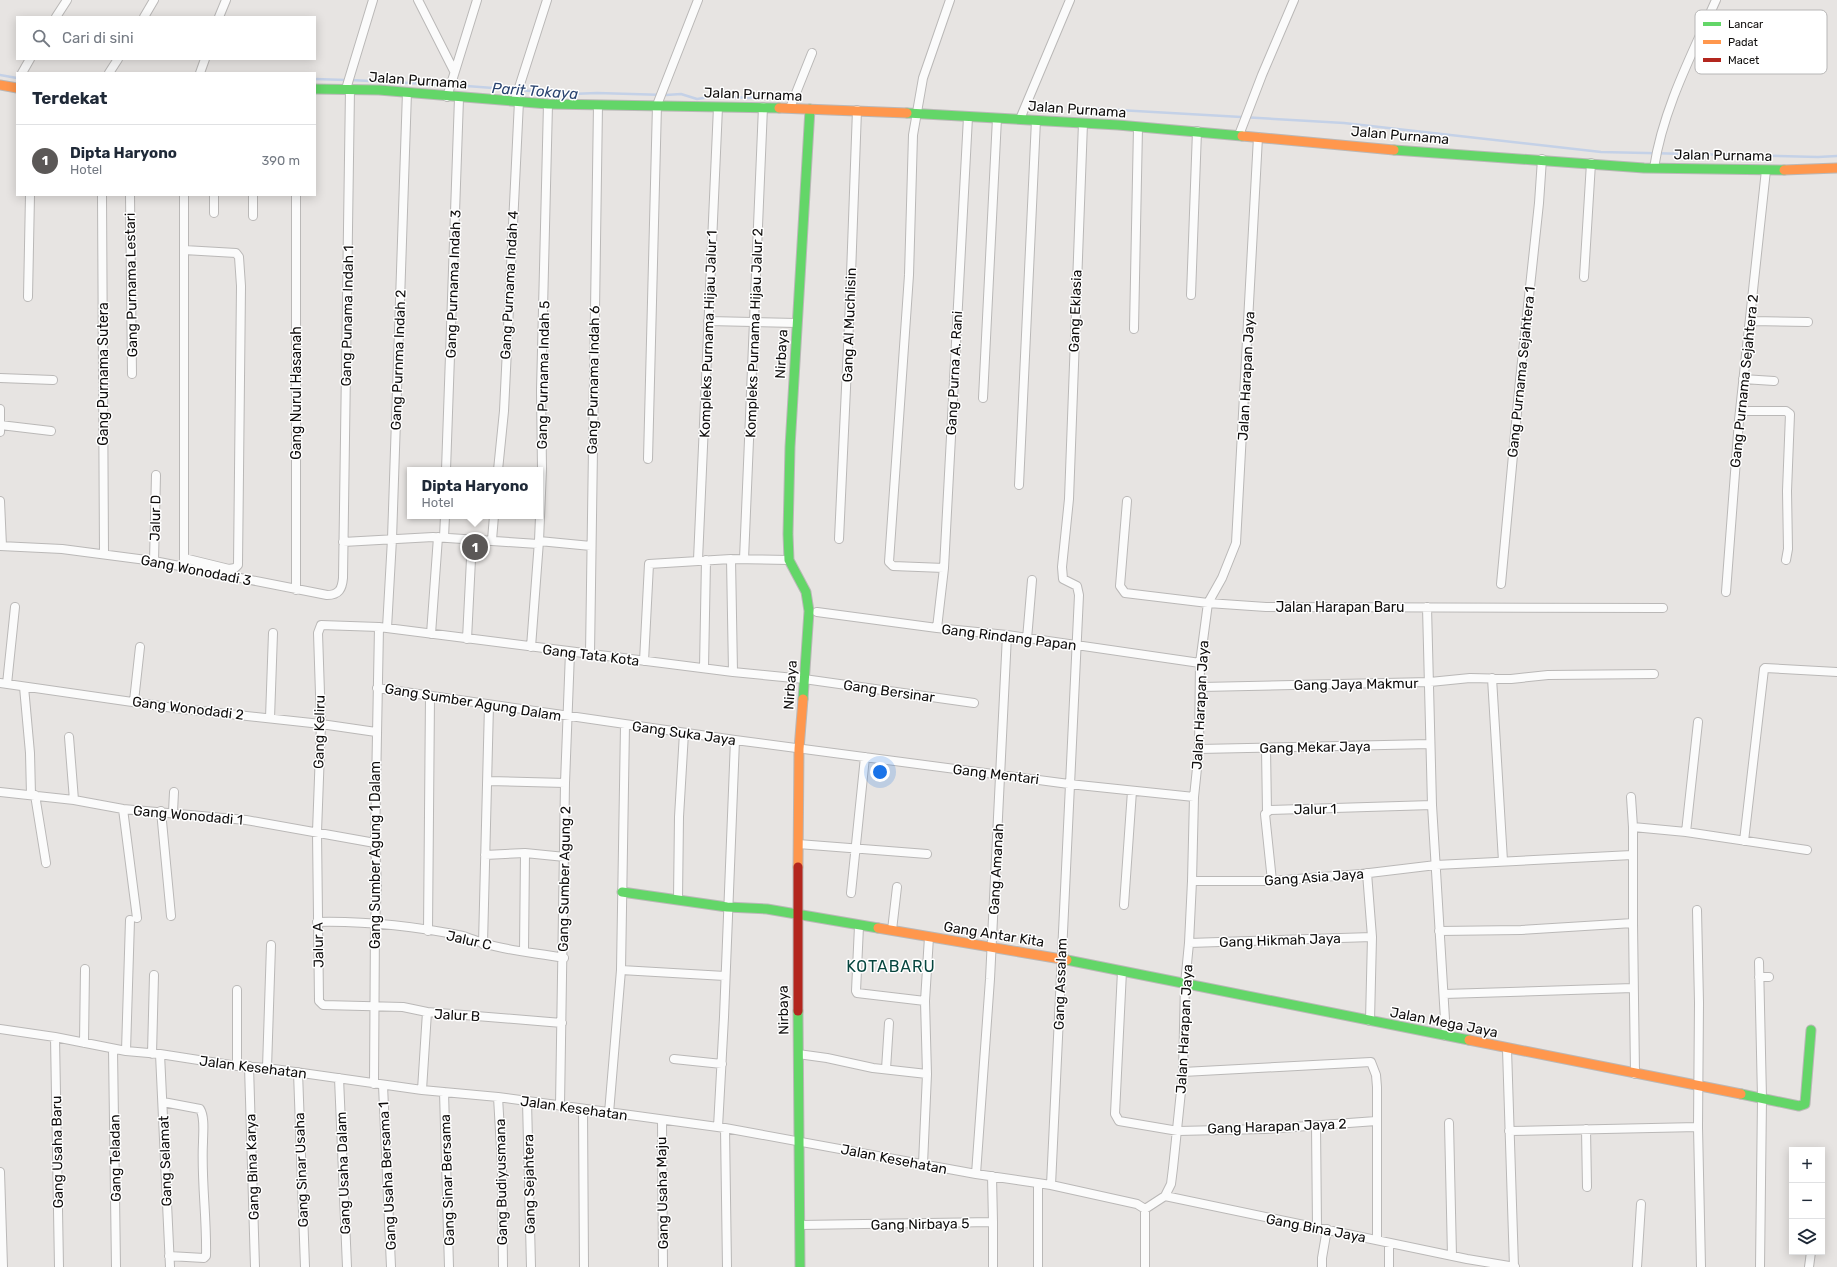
<!DOCTYPE html>
<html lang="id">
<head>
<meta charset="utf-8">
<style>
	:root { --surface:#fff; --page:#f6f6f7; --text:#1f2937; --muted:#747a83; --line:#e0e1e3; --accent:#5b5857 }
	body { margin:0; font-family:Rubik,sans-serif; background:var(--page); color:var(--text) }
	.controls { position:absolute; right:12px; bottom:12px; display:grid; overflow:hidden; border-radius:0px; box-shadow:0 2px 10px #0003 }
	.controls button { width:36px; height:36px; display:grid; place-items:center; padding:0; border:0; border-bottom:1px solid var(--line); background:var(--surface); color:var(--text); font:20px sans-serif }
	.you { position:absolute; left:880px; top:772px; width:14px; height:14px; margin:-10px; border:3px solid #fff; border-radius:50%; background:#1a73e8; box-shadow:0 0 0 6px #1a73e833 }
	.badge { display:grid; place-items:center; width:26px; height:26px; border-radius:50%; background:var(--accent); color:#fff; font-size:13px; font-weight:700 }
	.pin { position:absolute; translate:-50% -50%; border:2px solid #fff; box-shadow:0 1px 4px #0006 }
	.popup { position:absolute; left:407px; top:467px; width:136px; height:52px; box-sizing:border-box; display:grid; place-content:center; border-radius:0px; background:var(--surface); filter:drop-shadow(0 1px 3px #0005); font-size:13px; white-space:nowrap; color:var(--muted) }
	.popup b { font-size:15px; color:var(--text) }
	.popup::after { content:''; position:absolute; left:50%; top:100%; margin-left:-8px; border:8px solid transparent; border-top-color:var(--surface) }
	.list { margin:0; padding:0; list-style:none }
	h2 { display:flex; justify-content:space-between; align-items:center; height:52px; margin:0; padding:0 16px; font-size:17px }
	h2 small { font-size:13px; font-weight:400; color:var(--muted) }
	.list li { display:grid; grid-template-columns:26px 1fr auto; gap:12px; align-items:center; box-sizing:border-box; height:72px; padding:0 16px; border-top:1px solid var(--line) }
	.list b { display:block; font-size:15px; white-space:nowrap }
	.list p { margin:0; font-size:13px; white-space:nowrap; color:var(--muted) }
	.list em { font-size:13px; font-style:normal; color:var(--muted) }
	.icon { flex:none; width:22px; height:22px; fill:none; stroke:currentColor; stroke-width:2; stroke-linecap:round; stroke-linejoin:round }
	.map { position:relative; flex:none; width:1837px; height:1267px; overflow:hidden }
	.search { position:absolute; background:var(--surface); box-shadow:0 2px 10px #0003; left:16px; top:16px; width:300px; height:44px; display:flex; align-items:center; gap:10px; box-sizing:border-box; padding:0 14px; border-radius:0px; color:var(--muted); font-size:15px }
	.panel { position:absolute; background:var(--surface); box-shadow:0 2px 10px #0003; left:16px; top:72px; width:300px; height:124px; border-radius:0px }
	.map>svg:first-child { display:block }
	.lines { fill:none; stroke-linecap:round; stroke-linejoin:round }
	.stream { stroke:#c4d1e7; stroke-width:2.5 }
	.street-casing { stroke:#bab8b7; stroke-width:10 }
	.fast-casing { stroke:#bab8b7; stroke-width:11 }
	.slow-casing { stroke:#bab8b7; stroke-width:11 }
	.jam-casing { stroke:#bab8b7; stroke-width:11 }
	.street { stroke:#fbfbfb; stroke-width:8 }
	.fast { stroke:#63d668; stroke-width:9 }
	.slow { stroke:#ff974d; stroke-width:9 }
	.jam { stroke:#b3261e; stroke-width:9 }
	.labels { text-anchor:middle; stroke-width:3; stroke-linejoin:round; paint-order:stroke }
	.street-label { font-size:14px; fill:#0f0d0c; stroke:#fff }
	.water-label { font-size:15px; font-style:italic; fill:#29436f; stroke:#fff }
	.quarter-label { font-size:16px; letter-spacing:1px; fill:#07463f; stroke:#fff }
	.key { fill:#fff; stroke:#b7b6b6; stroke-width:1 }
	.key-label { font-size:11px; fill:#0f0d0c }
</style>
</head>
<body>
<div class="map">
<svg width="1837" height="1267" viewBox="0 0 1837 1267">
	<rect width="100%" height="100%" fill="#e7e4e2"/>
	<g class="lines">
		<!-- stream -->
		<path class="stream" d="M0 75 17 78
			M315 79 346 80
			M351 80 448 85
			M453 85 571 94 597 93 666 95 681 94 697 99 717 96 749 98 755 96
			M1083 108 1344 123 1601 152 1818 157 1837 156"/>
		<defs>
			<path id="street" d="M418 0 454 71
				M56 17 67 0
				M144 17 154 0
				M219 17 226 0
				M22 73 30 59
				M109 73 118 59
				M200 73 205 59
				M346 89 373 0
				M447 97 477 0
				M515 100 547 0
				M790 108 812 53
				M1020 119 1070 0
				M1239 135 1262 75 1294 0
				M1654 168C1663 109 1692 54 1716 0
				M102 195 104 554
				M130 195 132 374
				M184 195V562
				M214 195V213
				M253 216V195
				M184 250 236 253 239 257 241 286 238 565 235 568 229 569 184 558
				M1584 277 1591 163
				M1191 295 1197 131
				M28 297 30 195
				M708 321 797 323
				M1751 321 1808 322
				M1134 329 1138 127
				M0 378 53 380
				M1743 379 1774 381
				M983 398 997 118
				M0 409V432
				M1740 411H1786L1790 414 1787 491 1788 549 1786 560
				M0 425 51 431
				M648 459 657 105 698 0
				M446 470 459 98
				M498 470 504 411 519 101
				M1019 485 1036 120
				M0 501 2 546
				M1127 501 1120 586 1125 593 1208 603 1266 607 1663 608
				M444 537 445 516
				M839 539 850 302 857 110
				M492 540 494 516
				M539 541 591 546
				M343 542 433 537 538 544
				M0 546 62 549 154 561 327 595C339 595 342 589 343 578L350 89
				M744 559 763 107
				M698 560 718 107
				M154 561 156 475
				M944 568 893 566 889 562 909 275 913 135 923 78 950 0
				M1501 584 1520 380 1539 203 1542 159
				M296 590V195
				M1726 592 1739 420 1766 170
				M1427 607 1432 805 1446 1036
				M817 612 937 628 1007 635 1200 663
				M387 628 392 539 407 92
				M937 628 944 568 968 117
				M431 634 438 537
				M467 639 472 539
				M1027 639 1032 580
				M531 647 539 541 542 469 541 391 548 104
				M590 654 598 105
				M644 661 649 564 731 559
				M704 668 706 560
				M733 672 731 559 789 560
				M1492 678 1503 861
				M0 683 174 708 321 724 376 732
				M7 684 15 607
				M24 687 30 753 31 795
				M1201 687 1430 682 1470 678 1511 679 1548 675 1654 674
				M377 688 735 740 1069 784 1194 797
				M134 701 140 647
				M270 718 273 633
				M625 725 621 970 725 976
				M69 737 74 800
				M1266 748 1267 812
				M1199 749 1430 744
				M488 781 565 783
				M0 792 74 800 123 809 246 820 375 843
				M35 795 46 863
				M1631 797 1633 827V923L1635 1074
				M123 809 137 918
				M161 811 171 916
				M173 812 174 792
				M1633 827 1686 832 1807 850
				M1686 832 1698 722
				M1744 841 1764 669 1765 668 1837 672
				M798 844 927 854
				M485 855 525 853 565 857
				M1367 873 1372 937 1370 1021
				M1192 881H1272L1361 874 1436 865 1632 855
				M1272 881 1265 814 1270 810 1432 805
				M851 893 865 757
				M678 899 679 817 684 733
				M1124 905 1132 791
				M1697 910 1699 1003 1698 1127 1701 1267
				M317 922C363 921 418 927 463 936 470 938 476 941 483 943 507 951 538 953 564 958
				M859 926 856 991 857 993 925 1001
				M892 930 897 887
				M428 931 430 696
				M1439 931 1521 930 1633 923
				M1189 943 1372 937
				M483 944 489 705
				M524 951 525 853
				M1759 962 1762 1098 1760 1267
				M1122 971 1115 1114 1119 1121 1178 1131 1265 1129 1376 1121
				M1759 977H1769
				M1444 994 1633 988
				M427 1012 403 1007 323 1005 319 1001 317 832 321 724 318 633 321 625 379 627 733 672 804 679 974 703
				M0 1029 55 1037 126 1051 160 1054 237 1066 267 1068 422 1090 498 1097 725 1128 976 1174 1051 1185 1137 1204 1145 1209
				M55 1037 59 1267
				M84 1043 85 969
				M113 1049 116 1267
				M1507 1049 1514 1267
				M126 1051 130 920
				M152 1054 154 975
				M160 1054 170 1267
				M798 1054 827 1058 873 1068 927 1074
				M674 1059 722 1064
				M237 1066V990
				M249 1066 255 1267
				M267 1068 271 945
				M886 1069 889 1023
				M298 1072 305 1267
				M1183 1072 1371 1062 1376 1075 1377 1087V1240
				M339 1078 347 1267
				M374 1084 375 924 377 886 375 843 379 627
				M383 1085 391 1267
				M422 1090 427 1012 562 1023
				M444 1092 449 1267
				M498 1097 502 1166 503 1267
				M527 1101 531 1267
				M163 1102 200 1109C205 1117 203 1133 203 1142 201 1180 207 1218 206 1256L204 1258 169 1256
				M560 1106 565 783 570 652
				M583 1109 584 1267
				M609 1113 621 970
				M662 1120 663 1267
				M1449 1123 1452 1256
				M1316 1125 1317 1227
				M718 1127 724 1017 735 740
				M725 1128 727 1267
				M1586 1129 1587 1187
				M1509 1131 1698 1127
				M923 1164 927 1074 925 1001 929 937
				M0 1172 3 1267
				M976 1174 990 979 1007 635
				M1051 1185 1079 595 1077 586 1063 579 1062 567 1069 499 1083 123
				M1165 1196 1467 1259 1515 1267
				M993 1222V1267
				M800 1225 993 1222 992 1176
				M1389 1243V1267
				M1038 1267V1184
				M1145 1267V1209L1165 1196 1171 1184 1173 1168 1183 1072 1185 984 1189 943 1192 881 1194 797 1199 749 1200 663 1208 603 1222 578 1236 543 1258 137
				M1322 1267V1258L1327 1229
				M1637 1267 1641 1204
				M1809 1267 1811 1252"/>
			<path id="fast" d="M315 89 379 90 548 104 779 108
				M907 113 1118 125 1242 136
				M1394 150 1644 168 1784 170
				M803 699 809 611 806 592 789 560 788 534 790 447 810 109
				M622 892 727 907 767 909 878 928
				M1067 960 1469 1040
				M798 1011 800 1267
				M1741 1094 1799 1106 1805 1104 1811 1030"/>
			<path id="slow" d="M0 85 17 88
				M779 108 907 113
				M1242 136 1394 150
				M1784 170 1837 168
				M798 867 799 749 803 699
				M878 928 1067 960
				M1469 1040 1741 1094"/>
			<path id="jam" d="M798 1011V867"/>
		</defs>
		<!-- street casing -->
		<use href="#street" class="street-casing"/>
		<!-- fast casing -->
		<use href="#fast" class="fast-casing"/>
		<!-- slow casing -->
		<use href="#slow" class="slow-casing"/>
		<!-- jam casing -->
		<use href="#jam" class="jam-casing"/>
		<!-- street -->
		<use href="#street" class="street"/>
		<!-- fast -->
		<use href="#fast" class="fast"/>
		<!-- slow -->
		<use href="#slow" class="slow"/>
		<!-- jam -->
		<use href="#jam" class="jam"/>
	</g>
	<g class="labels">
		<!-- street labels -->
		<g class="street-label">
			<text transform="translate(418 80) rotate(4)" y="5">Jalan Purnama</text>
			<text transform="translate(753 94) rotate(2)" y="5">Jalan Purnama</text>
			<text transform="translate(1077 109) rotate(4)" y="5">Jalan Purnama</text>
			<text transform="translate(1400 135) rotate(5)" y="5">Jalan Purnama</text>
			<text transform="translate(1723 155) rotate(1)" y="5">Jalan Purnama</text>
			<text transform="translate(453 284) rotate(-88)" y="5">Gang Purnama Indah 3</text>
			<text transform="translate(131 285) rotate(-91)" y="5">Gang Purnama Lestari</text>
			<text transform="translate(509 285) rotate(-87)" y="5">Gang Purnama Indah 4</text>
			<text transform="translate(1075 311) rotate(-88)" y="5">Gang Eklasia</text>
			<text transform="translate(347 316) rotate(-89)" y="5">Gang Punama Indah 1</text>
			<text transform="translate(849 325) rotate(-88)" y="5">Gang Al Muchlisin</text>
			<text transform="translate(754 333) rotate(-88)" y="5">Kompleks Purnama Hijau Jalur 2</text>
			<text transform="translate(708 334) rotate(-88)" y="5">Kompleks Purnama Hijau Jalur 1</text>
			<text transform="translate(781 354) rotate(-87)" y="5">Nirbaya</text>
			<text transform="translate(398 360) rotate(-88)" y="5">Gang Purnma Indah 2</text>
			<text transform="translate(1521 372) rotate(-84)" y="5">Gang Purnama Sejahtera 1</text>
			<text transform="translate(954 373) rotate(-87)" y="5">Gang Purna A. Rani</text>
			<text transform="translate(103 374) rotate(-90)" y="5">Gang Purnama Sutera</text>
			<text transform="translate(543 375) rotate(-89)" y="5">Gang Purnama Indah 5</text>
			<text transform="translate(1246 376) rotate(-87)" y="5">Jalan Harapan Jaya</text>
			<text transform="translate(593 380) rotate(-89)" y="5">Gang Purnama Indah 6</text>
			<text transform="translate(1744 381) rotate(-84)" y="5">Gang Purnama Sejahtera 2</text>
			<text transform="translate(296 393) rotate(-90)" y="5">Gang Nurul Hasanah</text>
			<text transform="translate(155 518) rotate(-89)" y="5">Jalur D</text>
			<text transform="translate(196 570) rotate(11)" y="5">Gang Wonodadi 3</text>
			<text x="1340" y="612">Jalan Harapan Baru</text>
			<text transform="translate(1009 637) rotate(7)" y="5">Gang Rindang Papan</text>
			<text transform="translate(591 655) rotate(7)" y="5">Gang Tata Kota</text>
			<text transform="translate(1356 684) rotate(-1)" y="5">Gang Jaya Makmur</text>
			<text transform="translate(790 685) rotate(-86)" y="5">Nirbaya</text>
			<text transform="translate(889 691) rotate(8)" y="5">Gang Bersinar</text>
			<text transform="translate(473 702) rotate(9)" y="5">Gang Sumber Agung Dalam</text>
			<text transform="translate(1200 705) rotate(-87)" y="5">Jalan Harapan Jaya</text>
			<text transform="translate(188 708) rotate(7)" y="5">Gang Wonodadi 2</text>
			<text transform="translate(319 732) rotate(-89)" y="5">Gang Keliru</text>
			<text transform="translate(684 733) rotate(8)" y="5">Gang Suka Jaya</text>
			<text transform="translate(1315 747) rotate(-1)" y="5">Gang Mekar Jaya</text>
			<text transform="translate(996 774) rotate(7)" y="5">Gang Mentari</text>
			<text transform="translate(1315 809) rotate(-1)" y="5">Jalur 1</text>
			<text transform="translate(188 815) rotate(5)" y="5">Gang Wonodadi 1</text>
			<text transform="translate(375 855) rotate(-90)" y="5">Gang Sumber Agung 1 Dalam</text>
			<text transform="translate(996 869) rotate(-87)" y="5">Gang Amanah</text>
			<text transform="translate(1314 877) rotate(-4)" y="5">Gang Asia Jaya</text>
			<text transform="translate(564 879) rotate(-89)" y="5">Gang Sumber Agung 2</text>
			<text transform="translate(994 934) rotate(9)" y="5">Gang Antar Kita</text>
			<text transform="translate(469 940) rotate(13)" y="5">Jalur C</text>
			<text transform="translate(1280 940) rotate(-2)" y="5">Gang Hikmah Jaya</text>
			<text transform="translate(318 945) rotate(-91)" y="5">Jalur A</text>
			<text transform="translate(1060 984) rotate(-88)" y="5">Gang Assalam</text>
			<text transform="translate(783 1010) rotate(-91)" y="5">Nirbaya</text>
			<text transform="translate(457 1015) rotate(3)" y="5">Jalur B</text>
			<text transform="translate(1444 1022) rotate(11)" y="5">Jalan Mega Jaya</text>
			<text transform="translate(1184 1029) rotate(-87)" y="5">Jalan Harapan Jaya</text>
			<text transform="translate(253 1067) rotate(7)" y="5">Jalan Kesehatan</text>
			<text transform="translate(574 1108) rotate(8)" y="5">Jalan Kesehatan</text>
			<text transform="translate(1277 1126) rotate(-2)" y="5">Gang Harapan Jaya 2</text>
			<text transform="translate(57 1152) rotate(-91)" y="5">Gang Usaha Baru</text>
			<text transform="translate(115 1158) rotate(-91)" y="5">Gang Teladan</text>
			<text transform="translate(894 1159) rotate(11)" y="5">Jalan Kesehatan</text>
			<text transform="translate(165 1161) rotate(-92)" y="5">Gang Selamat</text>
			<text transform="translate(252 1167) rotate(-92)" y="5">Gang Bina Karya</text>
			<text transform="translate(301 1170) rotate(-92)" y="5">Gang Sinar Usaha</text>
			<text transform="translate(343 1173) rotate(-92)" y="5">Gang Usaha Dalam</text>
			<text transform="translate(387 1176) rotate(-93)" y="5">Gang Usaha Bersama 1</text>
			<text transform="translate(447 1180) rotate(-92)" y="5">Gang Sinar Bersama</text>
			<text transform="translate(501 1182) rotate(-91)" y="5">Gang Budiyusmana</text>
			<text transform="translate(529 1184) rotate(-91)" y="5">Gang Sejahtera</text>
			<text transform="translate(662 1193) rotate(-91)" y="5">Gang Usaha Maju</text>
			<text transform="translate(920 1224) rotate(-1)" y="5">Gang Nirbaya 5</text>
			<text transform="translate(1316 1228) rotate(11)" y="5">Gang Bina Jaya</text>
		</g>
		<!-- water labels -->
		<g class="water-label">
			<text transform="translate(535 91) rotate(4)" y="5">Parit Tokaya</text>
		</g>
		<!-- quarter labels -->
		<g class="quarter-label">
			<text x="891" y="972">KOTABARU</text>
		</g>
	</g>
	<!-- legend -->
	<rect x="1695" y="10" width="132" height="64" rx="6" class="key"/>
	<rect x="1703" y="22" width="18" height="4" fill="#63d668"/>
	<rect x="1703" y="40" width="18" height="4" fill="#ff974d"/>
	<rect x="1703" y="58" width="18" height="4" fill="#b3261e"/>
	<g class="key-label">
		<text x="1728" y="28">Lancar</text>
		<text x="1728" y="46">Padat</text>
		<text x="1728" y="64">Macet</text>
	</g>
</svg>
<div class="controls">
<button>+</button>
<button>−</button>
<button><svg class="icon" aria-label="layers" viewBox="0 0 24 24"><path d="M12 4l9 5-9 5-9-5zM3 14l9 5 9-5"/></svg></button>
</div>
<div class="you"></div>
<div class="pin badge" style="left:475px;top:547px">1</div>
<div class="popup"><b>Dipta Haryono</b>Hotel</div>
<div class="search"><svg class="icon" aria-label="search" viewBox="0 0 24 24"><circle cx="10" cy="10" r="6"/><path d="M15 15l6 6"/></svg>Cari di sini</div>
<section class="panel">
<h2>Terdekat<small></small></h2>
<ul class="list">
<li><span class="badge">1</span><div><b>Dipta Haryono</b><p>Hotel</p></div><em>390 m</em></li>
</ul>
</section>
</div>
</body>
</html>
